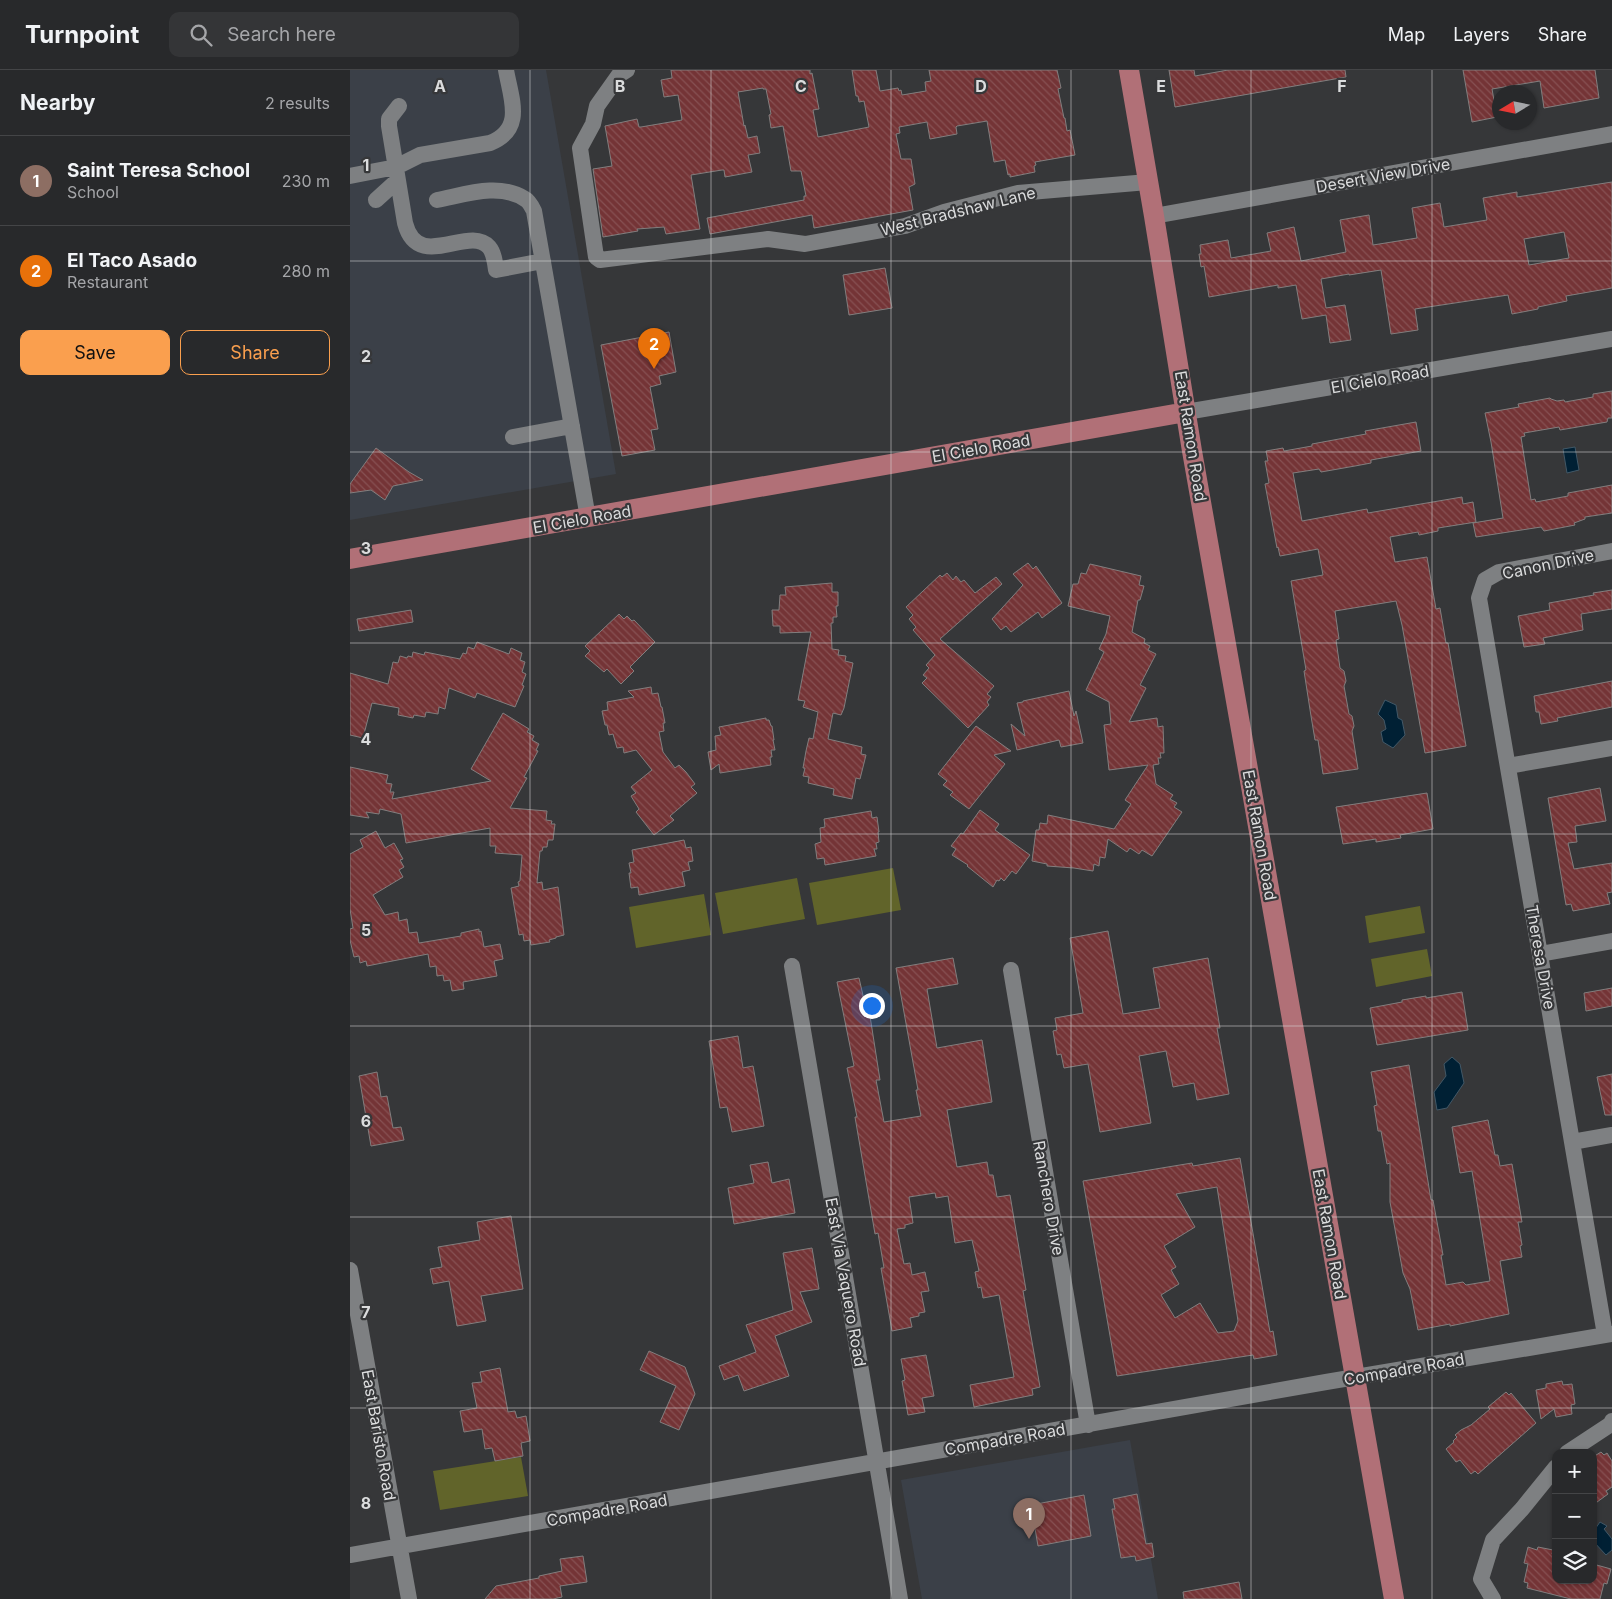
<!DOCTYPE html>
<html lang="en">
<head>
<meta charset="utf-8">
<style>
	:root { --surface:#28292b; --page:#343537; --text:#f1f3f6; --muted:#a5a6a9; --line:#444547; --accent:#fa9f4e }
	body { margin:0; font-family:Inter,sans-serif; background:var(--page); color:var(--text) }
	.controls { position:absolute; right:15px; bottom:15px; display:grid; overflow:hidden; border-radius:10px; box-shadow:0 1px 4px #0004 }
	.controls button { width:45px; height:45px; display:grid; place-items:center; padding:0; border:0; border-bottom:1px solid var(--line); background:var(--surface); color:var(--text); font:25px sans-serif }
	.compass { position:absolute; left:1142px; top:15px; width:45px; height:45px; border-radius:50%; background:var(--surface); box-shadow:0 1px 4px #0004; rotate:260deg }
	.you { position:absolute; left:521px; top:935px; width:18px; height:18px; margin:-12px; border:4px solid #fff; border-radius:50%; background:#1a73e8; box-shadow:0 0 0 8px #1a73e833 }
	.badge { display:grid; place-items:center; width:32px; height:32px; border-radius:50%; background:var(--accent); color:#fff; font-size:16px; font-weight:700 }
	.pin { position:absolute; translate:-50% -41px; filter:drop-shadow(0 1px 2px #0008) }
	.pin::after { content:''; position:absolute; top:26px; width:18px; height:15px; background:inherit; clip-path:polygon(0 0,100% 0,50% 100%) }
	.list { margin:0; padding:0; list-style:none }
	h2 { display:flex; justify-content:space-between; align-items:center; height:65px; margin:0; padding:0 20px; font-size:21px }
	h2 small { font-size:16px; font-weight:400; color:var(--muted) }
	.list li { display:grid; grid-template-columns:32px 1fr auto; gap:15px; align-items:center; box-sizing:border-box; height:90px; padding:0 20px; border-top:1px solid var(--line) }
	.list b { display:block; font-size:19px; white-space:nowrap }
	.list p { margin:0; font-size:16px; white-space:nowrap; color:var(--muted) }
	.list em { font-size:16px; font-style:normal; color:var(--muted) }
	.actions { display:flex; gap:10px; padding:15px 20px }
	.actions a { flex:1; padding:11px 0; border:1px solid var(--accent); border-radius:10px; text-align:center; font-size:18px; color:var(--accent) }
	.actions .main { background:var(--accent); color:#111 }
	.icon { flex:none; width:28px; height:28px; fill:none; stroke:currentColor; stroke-width:2; stroke-linecap:round; stroke-linejoin:round }
	.map { position:relative; flex:none; width:1262px; height:1529px; overflow:hidden }
	header { display:flex; align-items:center; gap:30px; box-sizing:border-box; height:70px; padding:0 25px; background:var(--surface); border-bottom:1px solid var(--line) }
	header strong { font-size:24px }
	nav { display:flex; gap:28px; margin-inline-start:auto; font-size:18px }
	.search { width:350px; height:45px; background:var(--page); display:flex; align-items:center; gap:12px; box-sizing:border-box; padding:0 18px; border-radius:10px; color:var(--muted); font-size:19px }
	main { display:flex }
	aside { flex:1; background:var(--surface) }
	.map>svg:first-child { display:block }
	.built { fill:#3b4048 }
	.green { fill:#61642a }
	.water { fill:#002034; stroke:#425867 }
	.building { fill:url(#building-back-hatch); stroke:#827e7e; fill-rule:evenodd }
	.lines { fill:none; stroke-linecap:round; stroke-linejoin:round }
	.minor { stroke:#7e8082; stroke-width:16 }
	.major { stroke:#b17077; stroke-width:20 }
	.grid { fill:none; stroke:#dbdcdd; stroke-width:1; stroke-opacity:0.55 }
	.labels { text-anchor:middle; stroke-width:4.5; stroke-linejoin:round; paint-order:stroke }
	.street-label { font-size:16px; fill:#dbdcdd; stroke:#363739 }
	.grid-label { font-size:16px; text-anchor:middle; font-weight:bold; fill:#dbdcdd; stroke:#363739; stroke-width:4.5; stroke-linejoin:round; paint-order:stroke }
</style>
</head>
<body>
<header>
<strong>Turnpoint</strong>
<div class="search"><svg class="icon" aria-label="search" viewBox="0 0 24 24"><circle cx="10" cy="10" r="6"/><path d="M15 15l6 6"/></svg>Search here</div>
<nav><a>Map</a><a>Layers</a><a>Share</a></nav>
</header>
<main>
<aside>
<h2>Nearby<small>2 results</small></h2>
<ul class="list">
<li><span class="badge" style="background:#8d6e63">1</span><div><b>Saint Teresa School</b><p>School</p></div><em>230 m</em></li>
<li><span class="badge" style="background:#e8710a">2</span><div><b>El Taco Asado</b><p>Restaurant</p></div><em>280 m</em></li>
</ul>
<div class="actions"><a class="main">Save</a><a>Share</a></div>
</aside>
<div class="map">
<svg width="1262" height="1529" viewBox="0 0 1262 1529">
	<defs>
		<pattern id="building-back-hatch" width="6" height="6" patternUnits="userSpaceOnUse" patternTransform="scale(1.25)"><rect width="6" height="6" fill="#743436"/><path d="M-1 5l2 2M0 0l6 6M5-1l2 2" fill="none" stroke="#875153"/></pattern>
	</defs>
	<rect width="100%" height="100%" fill="#363739"/>
	<!-- built -->
	<path class="built" d="M0 0H196L266 404 0 450Z
		M780 1370 808 1529H572L551 1410Z"/>
	<!-- green -->
	<path class="green" d="M543 798 551 840 467 855 459 813Z
		M447 808 455 849 373 864 365 823Z
		M354 824 361 865 286 878 279 837Z
		M1070 836 1075 863 1019 873 1015 846Z
		M1077 879 1082 906 1026 917 1021 889Z
		M171 1387 178 1426 90 1440 83 1401Z"/>
	<!-- water -->
	<path class="water" d="M1225 377 1229 400 1217 403 1213 379Z
		M1035 630 1046 635 1048 648 1052 650 1055 665 1043 678 1033 672 1031 662 1036 659 1034 650 1028 644Z
		M1102 987 1110 994 1114 1013 1097 1038 1087 1040 1084 1022 1096 1006 1094 994Z
		M1250 1452 1257 1456 1254 1459 1262 1469V1480L1256 1485 1243 1471V1462Z"/>
	<!-- building -->
	<path class="building" d="M321 0H460V4L462 3 469 39 463 40 468 67 519 57 514 31 509 32 508 26H506L502 0H526L530 21 548 18 549 21 551 20 552 25 576 21 575 12 581 11 579 0H707L711 18 708 19 714 48H715L717 61 720 60 725 85 685 92 686 95 684 96 685 102 660 107V104L658 105 655 90 644 92 637 51 607 56 606 57 607 64 580 69 577 52 549 57 550 63 546 64 551 89H561L565 114 559 117 563 140 464 158 462 145 360 164 357 148 454 130V126H456L451 101H441L433 56 421 58 419 45 421 44 416 19H413V18L388 22 394 56 395 55 398 68 407 66 410 83 398 85 402 102 375 107 374 100H372L341 105 350 159 316 164 314 157 287 159 288 161 253 167 243 99 262 96 255 56 287 49 289 57H291L332 50 328 25 314 27 311 10 322 8Z
		M819 0H844L845 6 878 0H995L996 7 825 37Z
		M1113 0H1245L1249 28 1194 38 1190 11 1142 19 1147 47 1122 52Z
		M1262 112V218L1216 226 1217 231 1188 237V239L1162 244 1158 225 1065 239 1068 260 1041 264 1031 200 999 205V204L971 209 976 238 995 235 1001 270 980 273 976 245 952 249 946 215 928 218V215L859 227 854 196 851 197 849 184H851L850 175 878 170 881 188 921 181 917 163 944 157 951 191 996 182 990 150 1019 145 1023 175 1067 168 1062 138 1090 133 1094 157 1137 150 1133 128 1167 122V127ZM1214 162 1219 188 1179 195 1174 169Z
		M535 198 542 238 499 245 493 205Z
		M319 262 326 302 309 306 311 314 300 317 308 359 301 360 305 380 272 386 251 275Z
		M1262 321V348H1258L1257 352 1210 360 1209 357 1174 363 1175 366 1171 367 1181 430 1185 429 1186 432 1218 426V423L1262 415V443L1235 447V449L1224 453 1225 455 1194 461 1191 457 1126 467 1123 453 1153 448 1141 372 1135 343 1169 337 1168 334 1200 328 1201 329 1207 331 1214 330 1215 332 1243 327V324Z
		M1066 352 1071 381 1021 390V393L1005 396 971 402 969 399 943 403 952 451 1017 439 1018 443 1112 427 1113 434 1123 432 1126 452 1088 458V461L1069 465 1068 462 1040 467 1045 492 1077 487 1086 539 1090 538 1096 573H1098L1116 676 1075 683 1052 555 1046 531 985 541 989 569 986 570 990 598 994 601 996 611 994 616 999 644 1002 646 1004 656 1002 661 1008 699 973 704 968 670H965L961 646 954 601 956 600 941 511 973 505 968 479 930 486 928 477 927 478 915 414 919 413 915 391H918L916 381 933 378 934 381 962 376V374L1016 364 1015 361Z
		M26 378 59 402 73 410 43 416 35 430 21 420 0 423V414Z
		M678 493 683 499 686 496 712 533 692 548 688 542 661 562 656 556 651 560 642 549 673 515 663 504Z
		M740 494 791 506 789 515 794 516 790 530H788L782 562 795 569 794 573 800 576 798 580 806 584 790 615 796 618 779 652 807 648 808 657 813 656 814 683H810L811 688H808L809 694 803 695 806 714 823 725 820 729 827 733 824 737 832 742 802 786 792 780 789 784 780 778 777 782 758 769 755 788 750 787 749 796 744 794 743 801 724 798 697 796V794L682 791 686 760H689L690 753 697 754 698 745 764 759 781 734 775 730 798 695 759 700 754 655 761 654 759 632 736 620 754 582 749 579 756 564 760 546 718 536 723 514H728L731 503 736 504Z
		M597 503 603 510 606 506 611 512 614 510 625 523 646 507 652 514 590 569 644 616 637 624 641 627 637 632 639 635 618 658 572 613 577 608 573 605 579 598 576 595 585 585 563 560 566 557 559 549 563 545 556 537 590 505 592 507Z
		M482 513V522H488V536H486L487 547H483V553H481L482 579 489 580 488 585 496 586 495 591 503 593 494 638 491 645 483 643 478 669 512 677 511 684 516 685 510 709 506 708 502 729 483 725 484 719 458 713 459 707 453 706 455 698H453L456 681 459 668 463 669 468 642 453 637 455 631 448 630 461 562 430 563V556H423L422 540H429L430 525H436L435 517Z
		M1262 520V539L1231 544 1233 560 1193 568 1195 574 1174 577 1168 546 1200 540 1199 533 1244 525 1243 523Z
		M61 540 63 552 9 561 7 549Z
		M269 544 274 549 277 546 282 551 284 550 305 572 280 597 284 601 271 614 257 599 254 602 235 586 240 581 235 576Z
		M127 572 159 584 161 578 172 583 170 590 175 592 172 602 176 604 172 615 174 616 165 637 127 623 125 628 99 618 95 639 89 637 88 644 76 642 75 647 64 645 63 648 48 645 49 638 22 633 13 668 0 665V603L38 614 43 592 48 593 50 586 57 588 58 586 62 587 63 582 74 585 75 582 110 589 113 583 116 584 118 577 124 579Z
		M1262 611V637L1207 648 1208 651 1191 654 1189 642H1186L1184 626Z
		M301 617 302 624 308 623 311 637H312L315 653H313L314 661 309 662 313 682 325 698 329 695 336 702 345 714 341 717 347 723 320 746 324 750 304 765 286 742 289 739 281 726 286 723 281 717 302 700 286 680 274 683 273 677 267 678 263 664 259 665 257 655H255L252 641 258 640 257 632 284 627 278 621Z
		M719 621 724 646 726 641 733 673 711 677 709 670 667 680 661 654 675 666 667 633 673 632V631Z
		M153 643 179 659 177 662 184 666 182 670 189 674 186 680 188 681 174 707 177 708 160 738 197 741 196 750 202 751 201 754H205L203 770H198L197 777H193L192 781H190L187 813 192 812 193 820 208 817 214 865 206 867V868L199 870 200 872 181 875 180 870 174 871 173 864 169 865 161 818 169 816 168 812 170 811 172 785 145 783 146 776H140V758L56 773 51 744 30 739 29 744 16 742 19 748 0 745V697L38 705 36 713 42 714 40 722H44L42 729 141 711 121 699Z
		M416 648V650H419L421 656H422L424 670H423L425 680H421L422 687H420L421 695 370 703 369 694 361 700 358 682 366 680 365 666 371 665 369 657Z
		M626 656 661 681 644 685 655 694 619 739 600 725 603 722 593 715 597 711 588 704Z
		M1250 718 1256 751 1225 756 1227 772 1218 773 1224 799 1262 793V822L1257 823 1260 834 1223 841 1221 834 1216 835 1198 728Z
		M1077 723 1083 759 1050 765 1051 768 1026 772V769L993 774 986 737Z
		M630 740 649 754 645 760 680 785 666 804 662 801 654 811 651 808 649 811 647 810 643 817 617 796 618 795 602 785 606 779 601 776 611 763 613 764Z
		M521 741 522 748 527 747 529 762H528L529 772 526 773 527 779H524L526 786 475 795 474 788 467 789 465 774 471 772 470 758 475 757 474 749Z
		M26 761 35 778 44 773 53 789 50 790 54 797 49 800 53 807 23 825 35 845 48 842 49 851 57 849 59 863 67 862 69 873 111 866V863L129 859V862L131 861 134 877 150 874 153 889 144 891 147 906 113 912 114 919 102 921 100 910 94 911 93 905 87 906 86 896 80 897 78 884 17 896 16 891 10 893 9 886 4 887 0 870V859L3 858 0 839V784L13 777 10 770Z
		M334 770 336 778 341 777 343 791 338 792 340 800 332 802 335 816 289 825 288 817 281 818 279 803H281L279 793 284 792 282 780Z
		M758 861 773 944 810 938 803 898 858 888 870 958H867L879 1024 847 1030 844 1013 823 1017 816 981 789 986 801 1053 750 1062 738 994 714 998 711 984 707 985 703 961 707 960 705 948 733 943 720 868Z
		M603 888 608 914 577 919 587 978 632 970 642 1032 597 1040 607 1097 637 1092 639 1105H643L647 1127 660 1125 676 1220 673 1221 690 1317 682 1319 683 1325 624 1337 620 1315 664 1307 649 1225 633 1228 631 1217 628 1218 625 1202 629 1201 622 1170 605 1173 598 1126 586 1128 585 1123 559 1127 563 1153 555 1155V1158L547 1159 554 1194 560 1193 562 1205 575 1202 579 1221 571 1222 575 1242 569 1243V1246L560 1248 562 1257 542 1261 531 1198H534L528 1163 525 1164 505 1047H507L497 998 504 996 487 912 509 908 515 934 518 933 530 1010H526L534 1052 571 1046 566 1020H568L546 898Z
		M1262 918V936L1236 941 1234 923Z
		M1112 922 1118 960 1027 975 1020 938 1052 932V930L1076 926V928Z
		M388 966 393 998 403 996 414 1056 382 1062 377 1037 370 1038 359 971Z
		M1059 995 1081 1130H1083L1093 1185H1091L1096 1215 1113 1212 1116 1215 1140 1211 1122 1101 1110 1103 1102 1057 1138 1050 1145 1085H1148L1150 1096 1162 1094 1172 1152H1168L1172 1175 1170 1176 1172 1187 1150 1191 1159 1244 1100 1256V1254L1068 1260 1060 1219 1053 1203 1040 1132V1093L1037 1094 1031 1061H1028L1024 1036 1027 1035 1021 1002Z
		M27 1002 31 1027 37 1026 43 1058 51 1057 54 1070 21 1076 9 1006Z
		M1262 1004V1045H1255L1247 1007Z
		M890 1088 920 1262 923 1261 927 1285 904 1289 903 1285 767 1306 733 1111 842 1093 843 1096ZM867 1117 888 1251 884 1261 868 1263 850 1233 825 1248 811 1225 829 1214 821 1200 826 1197 814 1176 845 1157 826 1124Z
		M418 1092 422 1113 439 1109 445 1143 384 1154 378 1118 404 1113 400 1095Z
		M161 1146 173 1219 131 1226 136 1251 107 1256 99 1211 83 1214 80 1199 92 1197 88 1177 130 1170 127 1152Z
		M462 1178 469 1219 450 1222 462 1252 425 1266 439 1306 394 1321 388 1305 374 1310 369 1296 406 1282 396 1255 443 1240 433 1183Z
		M299 1281 335 1297 345 1324 329 1360 310 1352 326 1316 290 1300Z
		M576 1285 584 1326 572 1328 575 1342 558 1345 552 1311 555 1310 551 1289Z
		M150 1298 158 1342 165 1341 167 1348 176 1346 180 1371 171 1373 173 1386 145 1391 142 1378 135 1379 132 1359 114 1362 110 1341 127 1338 122 1313 132 1312 130 1302Z
		M1212 1311 1213 1315 1222 1314 1225 1334 1221 1335 1222 1344 1206 1347 1204 1339 1191 1349 1186 1320 1196 1318V1314Z
		M1156 1322 1159 1325 1161 1323 1186 1353 1128 1404 1125 1401 1121 1404 1110 1390 1106 1392 1096 1379 1104 1372 1103 1371 1107 1367 1105 1365 1111 1360 1121 1355 1140 1339 1138 1337Z
		M1251 1382 1254 1385 1257 1383 1262 1391V1417L1256 1421 1258 1424 1243 1435V1387Z
		M787 1424 796 1474 802 1473 804 1487 786 1491 785 1486 771 1488 762 1439H765L763 1429Z
		M734 1425 741 1466 688 1476 681 1435Z
		M1178 1477 1187 1480 1188 1477 1203 1480 1202 1484H1206V1510H1243V1494L1261 1499 1257 1514 1254 1513 1250 1529H1221L1177 1518 1178 1513 1174 1512 1178 1494 1174 1493Z
		M233 1486 237 1512 210 1516 212 1527 203 1529H135L146 1516 189 1508V1506L212 1501 210 1489Z
		M889 1512 892 1529H834L833 1522Z"/>
	<g class="lines">
		<!-- minor -->
		<path class="minor" d="M277 0 269 5 247 36 243 54 230 78 246 187 250 190 418 169 455 174 555 156 594 142 668 123 798 112
			M49 36 39 49V56L55 153C68 203 119 154 139 177 144 183 145 192 146 200L193 191
			M0 106 46 97 70 85 140 73C175 59 161 29 156 0
			M26 130 48 110
			M87 130C114 125 149 112 175 129 179 131 182 137 184 141L238 448
			M804 146 1262 64
			M836 342 1262 269
			M163 367 222 356
			M1158 696 1262 678
			M1190 884 1262 871
			M442 896 550 1529
			M661 900 738 1355
			M1222 1072 1262 1065
			M0 1200 59 1529
			M1255 1265 1129 528 1135 510 1149 502 1262 481
			M1217 1383 1261 1354 1262 1351
			M0 1485 976 1312 1262 1264
			M1143 1529 1131 1509 1143 1470 1172 1439 1206 1397"/>
		<!-- major -->
		<path class="major" d="M779 0 804 146 842 381 1044 1529
			M0 489 836 342"/>
	</g>
	<!-- grid -->
	<path class="grid" d="M180 0V1529M361 0V1529M541 0V1529M721 0V1529M901 0V1529M1082 0V1529M0 191H1262M0 382H1262M0 573H1262M0 764H1262M0 956H1262M0 1147H1262M0 1338H1262"/>
	<g class="labels">
		<!-- street labels -->
		<g class="street-label">
			<text transform="translate(1033 105) rotate(-10)" y="6">Desert View Drive</text>
			<text transform="translate(608 141) rotate(-14)" y="6">West Bradshaw Lane</text>
			<text transform="translate(1030 309) rotate(-10)" y="6">El Cielo Road</text>
			<text transform="translate(841 366) rotate(81)" y="6">East Ramon Road</text>
			<text transform="translate(631 378) rotate(-10)" y="6">El Cielo Road</text>
			<text transform="translate(232 449) rotate(-10)" y="6">El Cielo Road</text>
			<text transform="translate(1198 494) rotate(-12)" y="6">Canon Drive</text>
			<text transform="translate(910 765) rotate(80)" y="6">East Ramon Road</text>
			<text transform="translate(1191 887) rotate(80)" y="6">Theresa Drive</text>
			<text transform="translate(699 1128) rotate(80)" y="6">Ranchero Drive</text>
			<text transform="translate(980 1164) rotate(80)" y="6">East Ramon Road</text>
			<text transform="translate(496 1212) rotate(80)" y="6">East Via Vaquero Road</text>
			<text transform="translate(1054 1299) rotate(-10)" y="6">Compadre Road</text>
			<text transform="translate(29 1365) rotate(80)" y="6">East Baristo Road</text>
			<text transform="translate(655 1369) rotate(-10)" y="6">Compadre Road</text>
			<text transform="translate(257 1440) rotate(-10)" y="6">Compadre Road</text>
		</g>
	</g>
	<g class="grid-label">
		<text x="90" y="22">A</text>
		<text x="270" y="22">B</text>
		<text x="451" y="22">C</text>
		<text x="631" y="22">D</text>
		<text x="811" y="22">E</text>
		<text x="992" y="22">F</text>
		<text x="16" y="101">1</text>
		<text x="16" y="292">2</text>
		<text x="16" y="484">3</text>
		<text x="16" y="675">4</text>
		<text x="16" y="866">5</text>
		<text x="16" y="1057">6</text>
		<text x="16" y="1248">7</text>
		<text x="16" y="1439">8</text>
	</g>
</svg>
<div class="controls">
<button>+</button>
<button>−</button>
<button><svg class="icon" aria-label="layers" viewBox="0 0 24 24"><path d="M12 4l9 5-9 5-9-5zM3 14l9 5 9-5"/></svg></button>
</div>
<svg class="compass" viewBox="-18 -18 36 36"><path d="M0-13l5 13h-10z" fill="#e53935"/><path d="M0 13l5-13h-10z" fill="#a5a6a9"/></svg>
<div class="you"></div>
<div class="pin badge" style="left:679px;top:1469px;background:#8d6e63">1</div>
<div class="pin badge" style="left:304px;top:299px;background:#e8710a">2</div>
</div>
</main>
</body>
</html>
